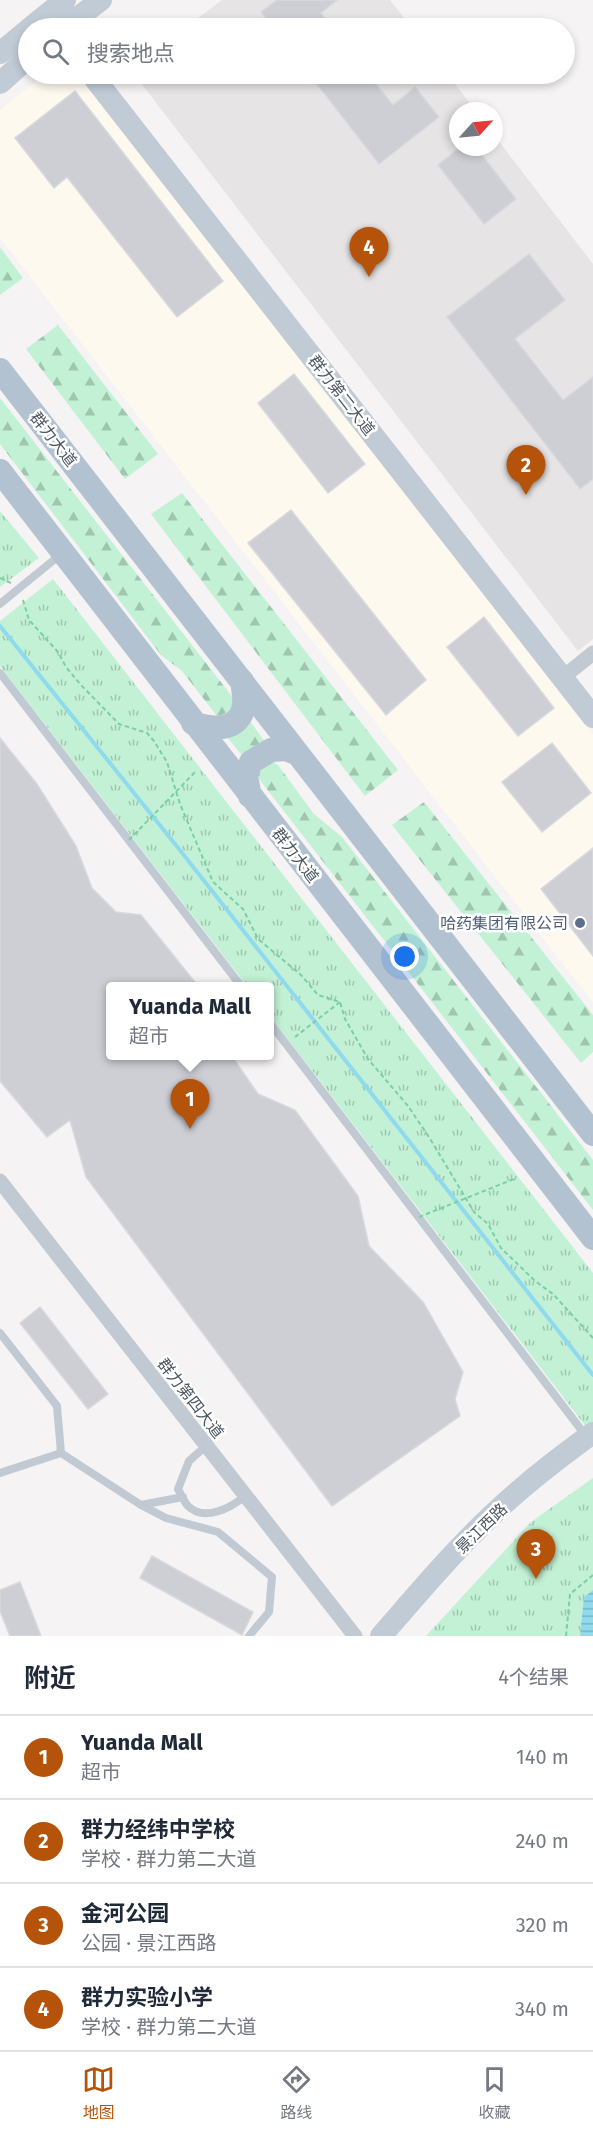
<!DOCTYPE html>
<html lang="zh">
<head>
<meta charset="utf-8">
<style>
	:root { --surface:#fff; --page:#f6f6f7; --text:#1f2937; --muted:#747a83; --line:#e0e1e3; --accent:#b45309 }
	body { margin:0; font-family:"Fira Sans","Noto Sans SC",sans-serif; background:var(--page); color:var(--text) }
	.compass { position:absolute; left:449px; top:102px; width:54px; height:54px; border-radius:50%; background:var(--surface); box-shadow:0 3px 9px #0003; rotate:63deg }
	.you { position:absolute; left:405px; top:957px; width:21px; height:21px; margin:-15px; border:4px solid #fff; border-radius:50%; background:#1a73e8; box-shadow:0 0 0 9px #1a73e833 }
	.badge { display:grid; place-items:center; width:39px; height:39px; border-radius:50%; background:var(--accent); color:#fff; font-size:20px; font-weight:700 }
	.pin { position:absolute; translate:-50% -50px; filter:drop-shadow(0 2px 3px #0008) }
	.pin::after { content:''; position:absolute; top:32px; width:21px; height:18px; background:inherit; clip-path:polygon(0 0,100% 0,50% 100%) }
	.popup { position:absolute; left:106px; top:982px; width:168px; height:78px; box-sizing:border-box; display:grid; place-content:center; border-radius:6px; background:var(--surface); filter:drop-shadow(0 2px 4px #0005); font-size:20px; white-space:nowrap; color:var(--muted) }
	.popup b { font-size:22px; color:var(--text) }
	.popup::after { content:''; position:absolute; left:50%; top:100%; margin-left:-12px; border:12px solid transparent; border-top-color:var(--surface) }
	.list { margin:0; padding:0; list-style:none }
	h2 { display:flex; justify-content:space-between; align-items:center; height:78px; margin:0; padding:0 24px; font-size:26px }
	h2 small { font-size:20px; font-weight:400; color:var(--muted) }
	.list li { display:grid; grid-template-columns:39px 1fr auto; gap:18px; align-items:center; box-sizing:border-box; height:84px; padding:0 24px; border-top:2px solid var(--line) }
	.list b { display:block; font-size:22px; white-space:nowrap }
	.list p { margin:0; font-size:20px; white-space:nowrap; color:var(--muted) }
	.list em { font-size:20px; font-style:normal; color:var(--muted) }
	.icon { flex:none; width:33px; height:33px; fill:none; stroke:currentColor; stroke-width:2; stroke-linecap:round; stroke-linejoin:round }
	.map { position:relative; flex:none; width:593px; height:1636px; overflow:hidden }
	.search { position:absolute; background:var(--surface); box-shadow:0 3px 9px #0003; left:18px; right:18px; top:18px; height:66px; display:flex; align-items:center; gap:15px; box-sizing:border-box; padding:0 21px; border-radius:33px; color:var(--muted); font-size:22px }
	.sheet { height:414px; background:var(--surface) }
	nav { display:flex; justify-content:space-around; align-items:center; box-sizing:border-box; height:84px; border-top:2px solid var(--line); background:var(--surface); font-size:16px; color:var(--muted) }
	nav a { display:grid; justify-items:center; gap:3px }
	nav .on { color:var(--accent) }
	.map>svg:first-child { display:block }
	.commercial { fill:#fdf9ef }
	.education { fill:#e6e4e5 }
	.forest { fill:url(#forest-firs) }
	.park { fill:url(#park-tufts) }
	.water { fill:url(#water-rules) }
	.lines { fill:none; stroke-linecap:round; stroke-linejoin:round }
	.stream { stroke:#90daee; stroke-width:4 }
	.building { fill:#cdcfd5; stroke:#d7d9de; stroke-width:1.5 }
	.path { stroke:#7ad0a6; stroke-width:2; stroke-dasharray:4.5 3; stroke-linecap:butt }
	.lane { stroke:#c1cad2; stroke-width:8 }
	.street { stroke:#c1cad2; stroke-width:15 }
	.secondary { stroke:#c1cbd6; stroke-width:22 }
	.primary { stroke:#b3c2d1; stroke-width:24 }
	.path-bridge { stroke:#7ad0a6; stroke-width:2; stroke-dasharray:4.5 3; stroke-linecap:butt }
	.lane-bridge { stroke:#c1cad2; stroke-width:8 }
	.service-dot { fill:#5c6f8a; stroke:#fff; stroke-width:2 }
	.labels { text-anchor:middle; stroke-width:5; stroke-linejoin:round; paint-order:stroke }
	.street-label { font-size:16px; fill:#4a5661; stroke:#fff }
	.service-label { font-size:16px; fill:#4e5e75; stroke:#fff; text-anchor:end }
</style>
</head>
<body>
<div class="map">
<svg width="593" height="1636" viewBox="0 0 593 1636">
	<defs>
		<pattern id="forest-firs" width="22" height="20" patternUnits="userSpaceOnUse" patternTransform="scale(1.5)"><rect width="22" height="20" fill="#c3f1d5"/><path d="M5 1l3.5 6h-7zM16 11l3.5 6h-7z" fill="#a0c6b0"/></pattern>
		<pattern id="park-tufts" width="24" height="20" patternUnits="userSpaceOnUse" patternTransform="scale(1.5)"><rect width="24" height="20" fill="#c3f1d5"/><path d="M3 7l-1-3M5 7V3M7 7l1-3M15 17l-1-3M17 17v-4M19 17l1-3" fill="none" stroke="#a0c6b0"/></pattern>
		<pattern id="water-rules" width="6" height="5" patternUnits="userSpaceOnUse" patternTransform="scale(1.5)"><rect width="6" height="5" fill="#90daee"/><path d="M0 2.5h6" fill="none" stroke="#78b4c4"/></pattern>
	</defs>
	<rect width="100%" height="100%" fill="#f5f3f3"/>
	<!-- commercial -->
	<path class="commercial" d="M45 74H79L593 735V1003L0 238V110Z"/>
	<!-- education -->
	<path class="education" d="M222 0H390L412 28H185Z
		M134 74H447L476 111H458V147H494V135L593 264V639L578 651Z"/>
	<!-- forest -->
	<path class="forest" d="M0 247 23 278 0 295Z
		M58 325 158 454 125 479 26 349Z
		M0 398 234 699C232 710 228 714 217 716L182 671 161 655 0 444Z
		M182 493 398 770 365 796 151 514Z
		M249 720 266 743 245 759 227 737Z
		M273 762 278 765 314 814 342 837 593 1160V1210L259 779V774L264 766Z
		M424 802 593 1015V1052L581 1063 392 825Z"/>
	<!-- park -->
	<path class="park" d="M0 511 39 558 0 587Z
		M53 579 593 1273V1424L587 1428 270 1016V986H247L0 666V621Z
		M593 1478V1636H426L531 1522Z"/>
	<!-- water -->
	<path class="water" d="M593 1590V1636H580L584 1597Z"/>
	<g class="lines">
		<!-- stream -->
		<path class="stream" d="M0 626 179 849 593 1375"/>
	</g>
	<!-- building -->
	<path class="building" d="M277 0H337L321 13 333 28H273L261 12Z
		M309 74H368L393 105 415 87 439 117 379 164Z
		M75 91 223 281 177 317 67 177 54 188 15 138Z
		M460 147H476L516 199 484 224 438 165Z
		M529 254 565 300 515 339 563 400 593 377V479L580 489 447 317Z
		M294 374 365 464 328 493 258 403Z
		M291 510 426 680 386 715 248 543Z
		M484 617 554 708 518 736 447 647Z
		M0 738 37 784 76 846 92 888 116 912 141 915 199 987H111V1056H232L258 1094 295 1110 358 1196 369 1246 423 1302 463 1372 455 1399 460 1416 332 1506 86 1177 70 1120 47 1137 0 1081Z
		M552 743 591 793 542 832 502 782Z
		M593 848V956L541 889Z
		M40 1307 108 1394 88 1409 20 1323Z
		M152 1556 253 1612 242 1635 140 1578Z
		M20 1582 41 1636H10L0 1611V1590Z"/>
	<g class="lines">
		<!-- path -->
		<path class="path" d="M0 578 11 583
			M23 600 29 620 58 652 66 667 80 684 119 724 147 733 154 741 167 762 180 804 213 882 243 909 258 939 301 975 318 995 340 1002 345 1019 368 1059 408 1106 429 1137 474 1212 488 1224 501 1248 535 1281 553 1294 593 1338
			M295 1037 340 1002
			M566 1636 570 1594 593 1575"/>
		<!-- lane -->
		<path class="lane" d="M28 581 60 555
			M0 673 241 986
			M270 1023 586 1436
			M0 1333 57 1406 61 1453
			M206 1446 189 1461 178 1489C181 1494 184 1502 188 1506 204 1522 231 1508 245 1496
			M0 1473 61 1453 141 1505 166 1518 218 1532 272 1577 269 1612 249 1636
			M141 1505 183 1497"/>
		<!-- street -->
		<path class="street" d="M567 674 593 653
			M0 1181 355 1636"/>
		<!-- secondary -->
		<path class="secondary" d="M30 28 65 0
			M64 28 101 0
			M0 53 28 30
			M91 74 593 717
			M0 83 28 58
			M381 1636C416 1596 451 1554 490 1517 522 1486 557 1459 593 1433"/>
		<!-- primary -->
		<path class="primary" d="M0 370 593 1134
			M0 471 593 1238
			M193 723C212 730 240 732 244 705 245 697 243 689 242 681
			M250 796 246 777 251 762 271 750 286 749 298 754"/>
		<!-- path-bridge -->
		<path class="path-bridge" d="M129 840 197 770
			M419 1217 514 1179"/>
		<!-- lane-bridge -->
		<path class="lane-bridge" d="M0 604 28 581"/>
	</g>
	<!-- markers -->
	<circle class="service-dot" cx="580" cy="923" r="6"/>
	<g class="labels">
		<!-- street labels -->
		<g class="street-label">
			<text transform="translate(342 395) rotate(52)" y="6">群力第二大道</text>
			<text transform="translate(54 439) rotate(52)" y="6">群力大道</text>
			<text transform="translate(296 855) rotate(52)" y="6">群力大道</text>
			<text transform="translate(191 1398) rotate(52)" y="6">群力第四大道</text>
			<text transform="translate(481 1528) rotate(-44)" y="6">景江西路</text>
		</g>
		<!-- service labels -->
		<g class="service-label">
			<text x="568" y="929">哈药集团有限公司</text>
		</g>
	</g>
</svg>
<svg class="compass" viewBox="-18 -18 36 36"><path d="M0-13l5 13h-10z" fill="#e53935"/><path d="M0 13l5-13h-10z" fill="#747a83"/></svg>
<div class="you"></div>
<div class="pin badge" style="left:190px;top:1129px">1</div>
<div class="popup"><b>Yuanda Mall</b>超市</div>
<div class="pin badge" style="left:526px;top:495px">2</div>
<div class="pin badge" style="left:536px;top:1579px">3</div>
<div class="pin badge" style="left:369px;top:277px">4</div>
<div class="search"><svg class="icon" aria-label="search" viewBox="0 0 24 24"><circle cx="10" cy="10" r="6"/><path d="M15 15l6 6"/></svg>搜索地点</div>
</div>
<section class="sheet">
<h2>附近<small>4个结果</small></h2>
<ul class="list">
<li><span class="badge">1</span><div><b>Yuanda Mall</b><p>超市</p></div><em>140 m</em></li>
<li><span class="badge">2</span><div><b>群力经纬中学校</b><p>学校 · 群力第二大道</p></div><em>240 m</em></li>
<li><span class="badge">3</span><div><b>金河公园</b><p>公园 · 景江西路</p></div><em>320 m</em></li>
<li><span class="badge">4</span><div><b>群力实验小学</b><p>学校 · 群力第二大道</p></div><em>340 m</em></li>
</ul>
</section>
<nav>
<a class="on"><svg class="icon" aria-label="map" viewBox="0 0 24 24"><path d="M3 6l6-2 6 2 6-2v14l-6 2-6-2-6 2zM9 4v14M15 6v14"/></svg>地图</a>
<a><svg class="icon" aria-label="directions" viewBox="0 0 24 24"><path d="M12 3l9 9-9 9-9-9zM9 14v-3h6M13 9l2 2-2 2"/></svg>路线</a>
<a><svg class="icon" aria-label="saved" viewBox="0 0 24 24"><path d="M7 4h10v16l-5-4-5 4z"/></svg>收藏</a>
</nav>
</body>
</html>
